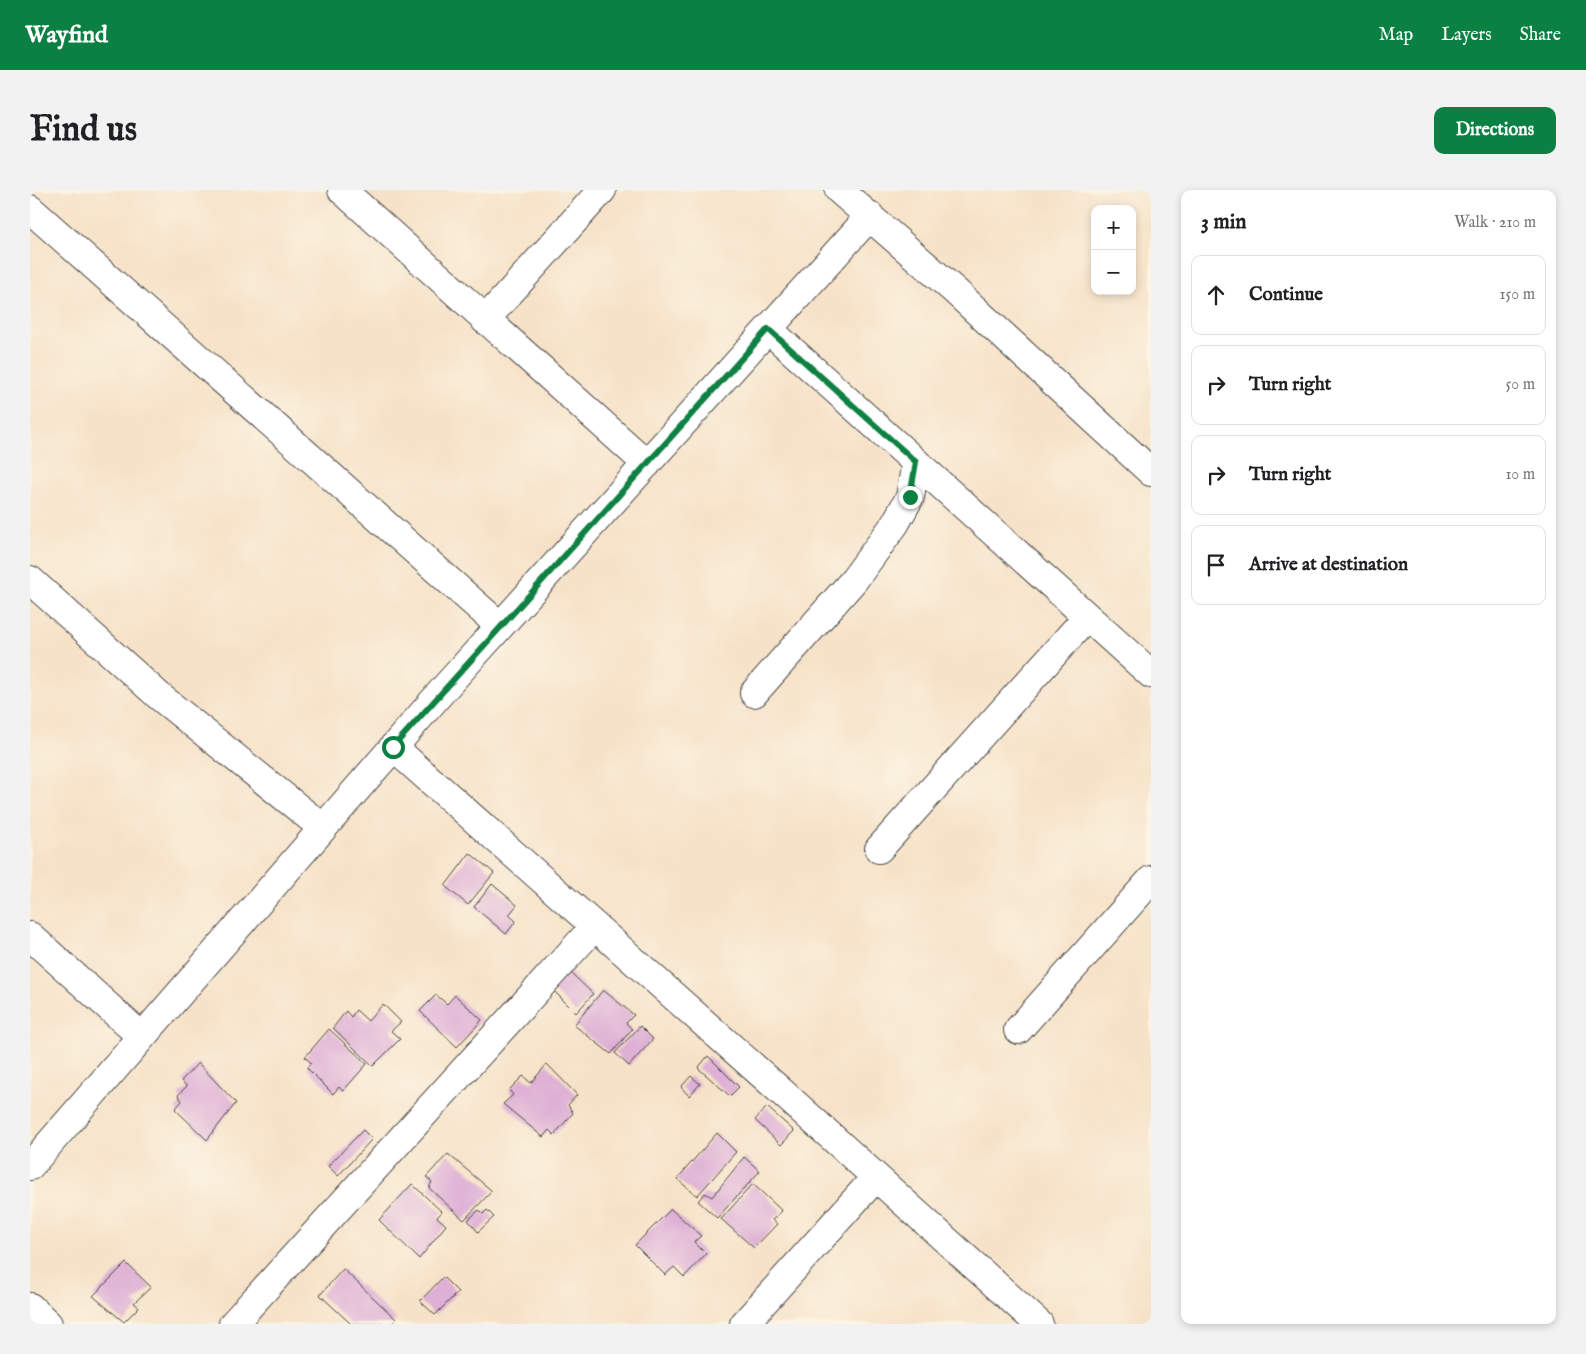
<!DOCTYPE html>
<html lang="en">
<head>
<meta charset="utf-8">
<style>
	:root { --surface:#fff; --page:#f2f2f2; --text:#202124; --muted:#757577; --line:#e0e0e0; --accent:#0b8043 }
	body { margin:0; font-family:"IM FELL English",serif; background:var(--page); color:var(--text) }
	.controls { position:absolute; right:15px; top:15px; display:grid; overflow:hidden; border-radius:10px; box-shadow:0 2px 8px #0003 }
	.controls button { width:45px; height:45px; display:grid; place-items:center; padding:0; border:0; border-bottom:1px solid var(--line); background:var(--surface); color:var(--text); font:25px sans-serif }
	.stop { position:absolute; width:15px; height:15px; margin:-11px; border:4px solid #0b8043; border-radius:50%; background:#fff }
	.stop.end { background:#0b8043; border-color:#fff; box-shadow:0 1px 5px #0008 }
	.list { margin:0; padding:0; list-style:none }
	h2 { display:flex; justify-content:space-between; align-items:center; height:65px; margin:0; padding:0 20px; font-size:21px }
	h2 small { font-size:16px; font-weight:400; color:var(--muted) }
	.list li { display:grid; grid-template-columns:32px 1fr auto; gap:15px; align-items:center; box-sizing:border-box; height:80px; margin:0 10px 10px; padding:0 10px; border:1px solid var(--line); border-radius:10px }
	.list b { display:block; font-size:19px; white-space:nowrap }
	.list em { font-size:16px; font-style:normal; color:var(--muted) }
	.icon { flex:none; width:28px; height:28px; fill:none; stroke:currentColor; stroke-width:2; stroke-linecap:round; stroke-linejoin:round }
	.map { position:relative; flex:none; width:1121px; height:1134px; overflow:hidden; border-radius:10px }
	header { display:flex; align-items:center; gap:30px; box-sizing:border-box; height:70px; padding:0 25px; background:var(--accent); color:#fff }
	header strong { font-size:24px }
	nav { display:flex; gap:28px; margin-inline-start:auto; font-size:18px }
	.intro { display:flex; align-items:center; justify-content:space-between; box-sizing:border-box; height:120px; padding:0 30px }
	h1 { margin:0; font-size:35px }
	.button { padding:12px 22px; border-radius:10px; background:var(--accent); color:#fff; font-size:18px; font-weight:700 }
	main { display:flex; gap:30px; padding:0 30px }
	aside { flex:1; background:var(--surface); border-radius:10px; box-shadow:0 2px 8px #0003 }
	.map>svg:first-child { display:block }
	.building { fill:#deb0d5 }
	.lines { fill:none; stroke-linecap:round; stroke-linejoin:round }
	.street-casing { stroke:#494643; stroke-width:30 }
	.street { stroke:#fff; stroke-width:28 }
	.route { stroke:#0b8043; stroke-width:6 }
</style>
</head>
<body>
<header>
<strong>Wayfind</strong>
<nav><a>Map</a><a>Layers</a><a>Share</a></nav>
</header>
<div class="intro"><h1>Find us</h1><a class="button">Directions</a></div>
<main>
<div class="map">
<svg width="1121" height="1134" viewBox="0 0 1121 1134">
	<rect width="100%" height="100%" fill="#fcf5e5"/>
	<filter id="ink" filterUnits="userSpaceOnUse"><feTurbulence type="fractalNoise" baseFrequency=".02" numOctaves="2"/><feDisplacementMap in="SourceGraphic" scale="10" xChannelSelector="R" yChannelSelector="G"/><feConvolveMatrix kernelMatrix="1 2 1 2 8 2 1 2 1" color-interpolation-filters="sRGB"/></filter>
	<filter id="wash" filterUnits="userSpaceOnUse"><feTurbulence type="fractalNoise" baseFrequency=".0096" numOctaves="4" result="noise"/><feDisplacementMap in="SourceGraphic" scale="20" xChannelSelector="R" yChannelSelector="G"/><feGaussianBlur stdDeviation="1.12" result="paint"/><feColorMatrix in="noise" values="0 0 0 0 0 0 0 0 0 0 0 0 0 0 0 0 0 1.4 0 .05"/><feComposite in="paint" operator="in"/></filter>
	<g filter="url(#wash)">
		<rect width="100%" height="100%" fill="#f6e2c8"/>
		<g id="blocks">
			<!-- building -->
			<path class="building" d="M440 663 464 683 438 715 415 696Z
				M462 694 487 715 479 725 486 731 476 744 444 717Z
				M538 780 563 804 546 823 523 800Z
				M573 800 604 825 596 833 602 839 581 864 544 835Z
				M406 805 417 814 425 805 452 830 427 857 390 821Z
				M353 814 371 832 361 841 370 849 343 876 303 838 316 821 321 827 326 820 338 831Z
				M610 836 623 849 599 876 585 863Z
				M299 839 337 874 313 901 309 897 303 904 277 878 281 873 275 867Z
				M678 866 709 897 700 906 668 878Z
				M168 873 206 913 177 950 145 919 152 911 148 905 157 896 151 891Z
				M517 874 547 905 538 915 543 923 524 945 519 940 513 947 473 914 483 905 479 900 493 886 501 893Z
				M661 886 670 894 659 906 651 897Z
				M737 917 764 941 751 955 725 930Z
				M333 940 342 949 308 986 298 976Z
				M687 943 706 962 667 1006 647 989Z
				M418 964 462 1001 434 1030 399 998 402 992 396 987Z
				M714 967 730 981 687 1028 668 1011 675 1003 682 1007Z
				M382 994 412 1022 407 1027 416 1035 389 1069 349 1030Z
				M723 994 752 1021 742 1030 747 1034 724 1058 691 1029Z
				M641 1019 671 1046 664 1052 676 1064 654 1087 644 1077 635 1085 605 1055Z
				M449 1020 453 1024 457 1020 464 1027 448 1042 438 1030Z
				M96 1073 121 1097 104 1113 109 1117 94 1132 63 1106Z
				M313 1079 366 1129 362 1134H321L290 1105Z
				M413 1087 428 1102 405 1125 390 1111Z"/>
		</g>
	</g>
	<g filter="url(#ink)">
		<use href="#blocks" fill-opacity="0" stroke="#494643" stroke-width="1"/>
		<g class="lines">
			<defs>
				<path id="street" d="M312 0 617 274
					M809 0 925 101 1121 282
					M0 19 470 436
					M455 130 572 0
					M738 139 1121 484
					M0 390 129 506 293 638
					M724 503 824 390 865 334 880 307 886 272
					M363 557 754 904 1009 1134
					M849 659 1057 427
					M0 746 111 846
					M988 840 1121 690
					M0 976 419 493 840 26
					M0 1117 18 1134
					M203 1134 565 736
					M714 1134 846 987"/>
			</defs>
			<!-- street casing -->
			<use href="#street" class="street-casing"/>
			<!-- street -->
			<use href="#street" class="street"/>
		</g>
	</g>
	<g class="lines" filter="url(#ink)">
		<!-- route -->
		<path class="route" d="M363 557 738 139 886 272 880 307"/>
	</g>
</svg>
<div class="controls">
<button>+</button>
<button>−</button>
</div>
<div class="stop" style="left:363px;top:557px"></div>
<div class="stop end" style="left:880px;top:307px"></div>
</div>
<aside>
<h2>3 min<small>Walk · 210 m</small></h2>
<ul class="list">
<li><svg class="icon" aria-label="ahead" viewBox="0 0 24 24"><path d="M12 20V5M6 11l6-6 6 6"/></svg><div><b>Continue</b></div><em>150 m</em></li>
<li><svg class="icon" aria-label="right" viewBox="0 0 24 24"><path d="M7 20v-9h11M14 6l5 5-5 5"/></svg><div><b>Turn right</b></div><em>50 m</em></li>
<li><svg class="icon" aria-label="right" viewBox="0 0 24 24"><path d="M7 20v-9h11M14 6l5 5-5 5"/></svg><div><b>Turn right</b></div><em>10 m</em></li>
<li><svg class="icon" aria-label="arrive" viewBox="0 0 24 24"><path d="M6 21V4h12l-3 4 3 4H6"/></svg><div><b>Arrive at destination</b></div></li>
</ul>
</aside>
</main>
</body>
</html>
